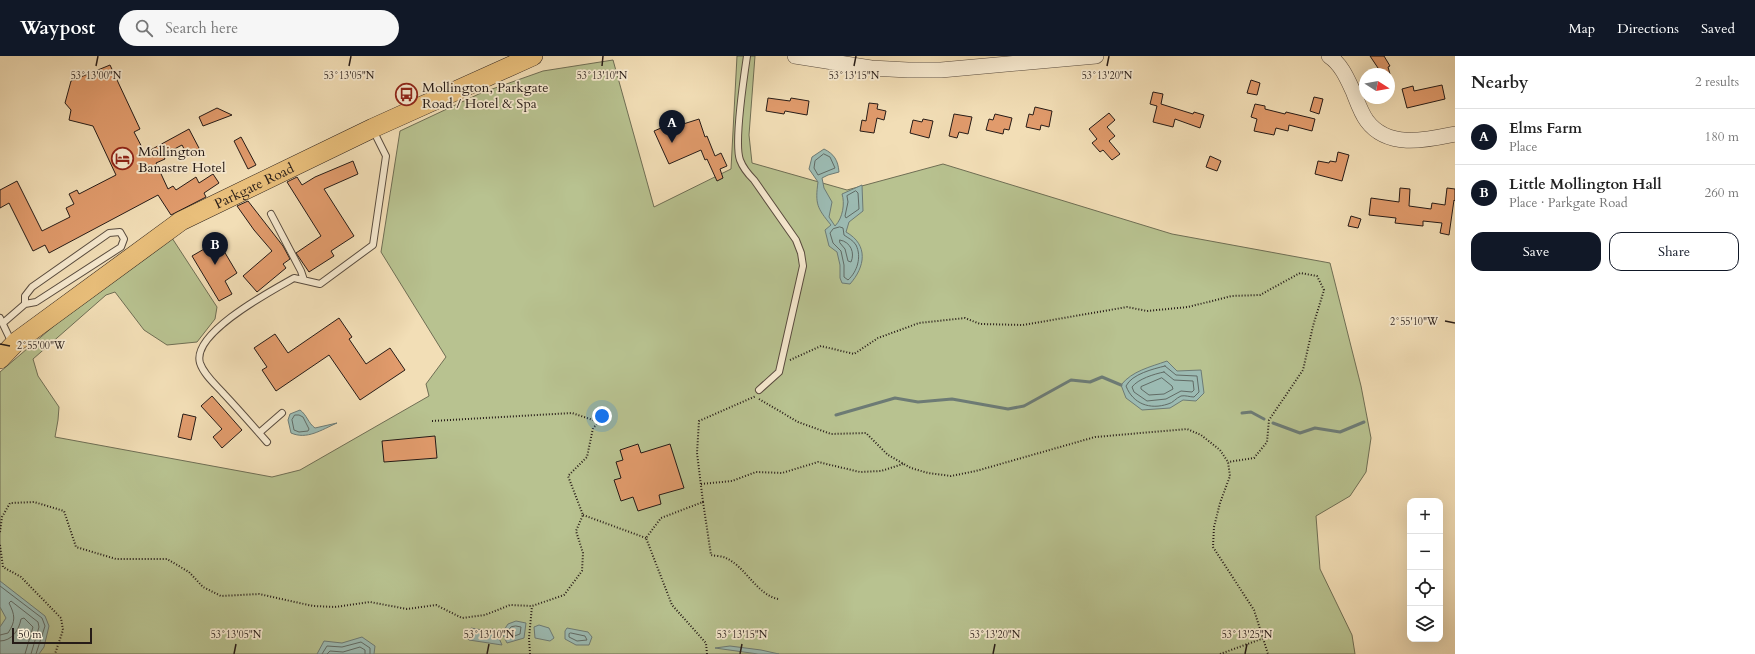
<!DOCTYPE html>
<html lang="en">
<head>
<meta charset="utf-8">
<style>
	:root { --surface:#fff; --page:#f6f6f6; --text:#222; --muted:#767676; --line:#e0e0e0; --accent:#111827 }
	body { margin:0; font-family:Cardo,serif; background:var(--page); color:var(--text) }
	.controls { position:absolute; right:12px; bottom:12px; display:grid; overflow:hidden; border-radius:8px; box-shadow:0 4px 16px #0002 }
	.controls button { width:36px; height:36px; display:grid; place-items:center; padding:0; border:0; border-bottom:1px solid var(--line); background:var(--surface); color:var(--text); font:20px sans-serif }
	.compass { position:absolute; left:1359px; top:12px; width:36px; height:36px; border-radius:50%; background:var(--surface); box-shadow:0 4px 16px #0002; rotate:101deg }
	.scale { position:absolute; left:12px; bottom:10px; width:80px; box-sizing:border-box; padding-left:4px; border:2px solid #261b17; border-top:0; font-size:11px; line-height:14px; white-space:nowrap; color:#261b17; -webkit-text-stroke:3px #f7ead0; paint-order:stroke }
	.you { position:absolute; left:602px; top:360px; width:14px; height:14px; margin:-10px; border:3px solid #fff; border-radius:50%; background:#1a73e8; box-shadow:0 0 0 6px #1a73e833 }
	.badge { display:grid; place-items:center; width:26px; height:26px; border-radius:50%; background:var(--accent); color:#fff; font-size:13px; font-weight:700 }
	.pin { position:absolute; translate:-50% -33px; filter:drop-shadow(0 1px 2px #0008) }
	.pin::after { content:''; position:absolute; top:21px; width:14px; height:12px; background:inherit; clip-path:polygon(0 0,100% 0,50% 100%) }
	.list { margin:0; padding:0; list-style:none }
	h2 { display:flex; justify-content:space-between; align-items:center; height:52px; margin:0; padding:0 16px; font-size:17px }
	h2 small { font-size:13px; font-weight:400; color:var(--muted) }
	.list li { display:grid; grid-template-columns:26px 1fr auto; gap:12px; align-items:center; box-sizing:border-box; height:56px; padding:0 16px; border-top:1px solid var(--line) }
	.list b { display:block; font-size:15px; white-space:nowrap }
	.list p { margin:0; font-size:13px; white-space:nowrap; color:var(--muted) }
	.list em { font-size:13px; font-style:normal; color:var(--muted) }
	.actions { display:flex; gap:8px; padding:12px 16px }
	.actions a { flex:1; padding:9px 0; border:1px solid var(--accent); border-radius:12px; text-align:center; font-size:14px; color:var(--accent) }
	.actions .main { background:var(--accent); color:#fff }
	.icon { flex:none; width:22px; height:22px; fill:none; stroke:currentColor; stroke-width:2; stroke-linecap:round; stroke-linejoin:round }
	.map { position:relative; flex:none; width:1455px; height:598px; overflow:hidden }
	header { display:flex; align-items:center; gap:24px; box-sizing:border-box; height:56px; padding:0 20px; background:var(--accent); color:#fff }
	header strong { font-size:19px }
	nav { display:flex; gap:22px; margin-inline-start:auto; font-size:14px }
	.search { width:280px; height:36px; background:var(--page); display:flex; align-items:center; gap:10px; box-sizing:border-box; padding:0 14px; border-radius:22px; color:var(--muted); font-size:15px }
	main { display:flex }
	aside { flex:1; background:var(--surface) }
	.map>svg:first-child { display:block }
	.green { fill:#b8c290; stroke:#6f6e54 }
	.water { fill:#9cbbb3; stroke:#6d7b75 }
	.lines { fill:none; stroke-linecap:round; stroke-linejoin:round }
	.shore { stroke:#616b65; stroke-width:1 }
	.stream { stroke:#6d7b75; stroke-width:3 }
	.building { fill:#e19b6c; stroke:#261b17 }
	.service-casing { stroke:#594c3f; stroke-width:8 }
	.tertiary-casing { stroke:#594c3f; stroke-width:16 }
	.primary-casing { stroke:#261b17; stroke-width:20 }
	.path { stroke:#261b17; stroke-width:2; stroke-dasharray:1 2; stroke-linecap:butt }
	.service { stroke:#f7ead0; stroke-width:6 }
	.tertiary { stroke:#f7ead0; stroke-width:15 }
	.primary { stroke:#e9bf7b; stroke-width:19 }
	.ticks { fill:none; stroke:#261b17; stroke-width:1.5 }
	.labels { text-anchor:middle; stroke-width:3.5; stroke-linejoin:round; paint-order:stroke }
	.poi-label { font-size:14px; fill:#261b17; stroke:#f7ead0; text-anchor:start }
	.street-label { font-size:14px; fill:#261b17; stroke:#f7ead0 }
	.ticks-label { font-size:10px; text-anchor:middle; fill:#261b17; stroke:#f7ead0; stroke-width:3.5; stroke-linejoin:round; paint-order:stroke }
</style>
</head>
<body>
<header>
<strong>Waypost</strong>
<div class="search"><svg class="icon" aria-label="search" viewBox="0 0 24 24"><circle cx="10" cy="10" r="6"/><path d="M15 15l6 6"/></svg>Search here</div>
<nav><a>Map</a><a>Directions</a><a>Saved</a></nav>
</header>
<main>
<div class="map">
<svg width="1455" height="598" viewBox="0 0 1455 598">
	<rect width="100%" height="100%" fill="#f2deb6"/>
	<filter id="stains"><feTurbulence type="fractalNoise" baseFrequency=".005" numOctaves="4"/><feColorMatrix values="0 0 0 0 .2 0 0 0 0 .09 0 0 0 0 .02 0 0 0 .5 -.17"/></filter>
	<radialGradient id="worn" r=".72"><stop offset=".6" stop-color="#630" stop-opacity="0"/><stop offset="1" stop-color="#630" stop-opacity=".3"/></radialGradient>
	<!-- green -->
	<path class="green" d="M737 0H755L749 79 752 107 847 134 943 108 1172 178 1330 207 1361 330 1371 382 1366 416 1350 440 1316 460 1320 513 1352 579 1355 598H0V316L62 263 172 182 217 251 215 263 197 286 167 289 144 274 115 236 106 239 33 303 38 320 59 351 58 364 55 381 272 421 300 414 429 340 426 328 446 301 381 196 400 75 481 37 543 15 613 4 654 151 731 113Z"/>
	<!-- water -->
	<path class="water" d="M824 93C834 98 838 104 839 116L828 119 822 122 824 132 832 146 829 161 835 170C843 162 845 147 842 138L862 129 863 155 849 166 846 176C869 189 865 211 850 228L842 227 840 222V209L837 196 829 190 825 174 831 169C817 152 815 148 818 126L809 113 812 101Z
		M1167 305 1177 315 1201 314 1204 337 1196 345 1183 344 1170 352 1142 354 1126 342 1121 329C1132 315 1150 311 1167 305Z
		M300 354C307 359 308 367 315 372L337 367C321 374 307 384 291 377L288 364 290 358Z
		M0 525 45 560 49 570 44 591 39 598H0V571L6 562 0 551Z
		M516 565 526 567 524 582 507 587 502 577 508 568Z
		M539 569 549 572 554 582 550 585 535 582 534 571Z
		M471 572 482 574 495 573 502 589 469 584 464 579Z
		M567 572 588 576 592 581 589 589H576L565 583V575Z
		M362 581 375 590 374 598H317L324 585 342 587Z
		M730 590 761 594 779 598H758L715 592Z"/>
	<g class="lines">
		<!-- shore -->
		<path class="shore" d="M824 98 830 101 835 112 818 119 814 112 815 105Z
			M856 135 858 137 859 153 846 162 845 160 848 146 847 140Z
			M840 171 843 172 844 179C848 182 853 184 856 189 862 201 857 216 848 224L844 221V209L841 195 833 187 830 177 833 173Z
			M840 184C851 186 855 197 851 206L848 205 845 193 840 187Z
			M1165 310 1176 319 1197 320 1199 336 1194 341C1190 341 1185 339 1181 340 1176 342 1173 347 1168 348 1150 354 1133 348 1126 330 1132 318 1153 313 1165 310Z
			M1164 316 1174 324 1193 325 1194 334 1192 336 1181 335 1166 343 1147 345 1134 336 1132 331C1138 323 1154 318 1164 316Z
			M1162 322 1172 330 1173 333 1164 338 1149 339 1141 333V331Z
			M295 359H299L303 361 309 373 308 375 299 376 294 374 292 364Z
			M0 530 42 562 45 570 36 598
			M516 570 521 571 520 578 509 582 507 576 511 571Z
			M571 577 585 580 587 584 577 585 569 581V578Z
			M0 579 8 577C16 565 15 559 9 547L11 545 38 566 39 571 31 598
			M0 585C12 585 19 574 21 563L24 562 33 571 25 598
			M322 598 327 590 342 591 361 586 370 592V598
			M327 598 330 595 343 596 360 591 365 594V598"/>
		<!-- stream -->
		<path class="stream" d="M1242 357 1251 356 1264 363
			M836 359 895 342 918 346 952 343 1008 353 1024 350 1071 324 1090 326 1102 321 1121 329
			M1273 367 1300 377 1315 372 1340 376 1364 366"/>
	</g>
	<!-- building -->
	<path class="building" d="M1370 0H1384L1390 10 1388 11 1390 18H1382Z
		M110 9 140 73 134 76 145 97 189 73 200 94 188 100 182 89 163 99 165 103 156 107 168 133 173 130 176 134 196 121 199 127 213 118 219 127 204 137 206 141 171 159 158 139 49 197 45 189 33 195 9 147 0 152V134L17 125 42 175 70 161 66 152 74 148 69 138 77 134 79 138 116 119 93 70 69 64 71 54 65 47 71 25Z
		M1251 24 1260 27 1257 39 1247 37Z
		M1442 29 1445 43 1407 52 1402 33 1413 30 1414 35Z
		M1153 36 1163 38 1161 48 1193 58 1194 56 1204 59 1200 72 1175 63 1173 71 1153 66 1157 50 1150 48Z
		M1314 41 1323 43 1319 58 1310 55Z
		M768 42 790 45 791 42 809 45 807 59 785 55 784 58 766 55Z
		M869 47 878 48 877 53 886 55 884 64 877 62 874 77 860 75 862 64 866 65Z
		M1255 48 1265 50V53L1285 58 1286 56 1315 63 1312 75 1289 69 1288 75 1276 72 1274 79 1254 75 1257 63 1251 61Z
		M1035 51 1052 55 1049 71 1041 69 1040 74 1026 71 1029 58 1033 59Z
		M217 52 232 59 203 70 199 61Z
		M1109 57 1115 64 1107 71 1115 80 1109 85 1120 98 1112 104 1103 94 1100 96 1092 87 1097 83 1089 73Z
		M954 58 972 61 968 78 959 76 957 82 949 80Z
		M995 58 1012 62 1009 74 1004 73 1003 78 986 74 989 63 993 64Z
		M699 63 705 81 707 80 715 100 721 97 727 110 720 113 723 122 717 125 707 103 705 104 701 94 669 108 654 75 675 66 677 70Z
		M923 63 933 65 929 82 910 77 913 64 922 66Z
		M241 81 256 109 248 113 234 85Z
		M1338 96 1349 99 1342 125 1315 118 1318 105 1329 107 1330 105 1336 106Z
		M1210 100 1221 105 1217 115 1206 111Z
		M353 105 358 118 324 133 354 180 331 195 334 200 309 216 296 197 321 180 287 126 297 121 302 129 315 121Z
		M1400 132 1410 133 1409 150 1431 153 1432 147 1445 149 1447 132 1455 133V145L1454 144 1449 179 1440 177 1442 167 1423 165V170L1395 167 1396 162 1369 159 1371 142 1399 146Z
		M248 145 283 190 290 203 283 208 286 212 257 236 243 220 272 195 254 174 237 150Z
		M1351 160 1361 163 1358 172 1348 170Z
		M218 185 237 217 225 225 232 238 219 245 192 200Z
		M339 262 352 281 349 283 366 308 390 292 405 314 360 344 329 299 276 335 262 314 267 311 254 292 275 278 288 297Z
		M212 340 242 374 222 392 213 381 222 373 201 350Z
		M183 358 196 361 191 384 178 381Z
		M435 380 437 402 384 406 382 385Z
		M638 388 641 397 670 388 684 432 659 439 661 448 638 455 633 441 621 445 614 424 621 422 616 406 623 404 620 394Z"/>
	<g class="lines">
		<defs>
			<path id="service" d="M747 0C744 20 734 88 740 104 743 112 748 118 754 124L796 184 801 197 803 210 779 316 759 334
				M271 158 301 215 304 224
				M0 262 12 287
				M3 267 25 248 36 246 121 191 124 183 120 176 109 177 32 231 25 240V248
				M259 377 282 357
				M267 386C253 370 239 354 224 338 216 329 204 319 200 307 191 277 273 234 294 222L320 228 373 189 386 100 373 74"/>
			<path id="tertiary" d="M795 0 871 12 908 14H941L1096 0
				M1329 0C1341 8 1347 22 1353 35 1357 45 1361 57 1367 65 1388 93 1426 84 1455 78"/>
			<g id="primary">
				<path id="s1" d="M0 303 16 286 181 165 373 72 533 0"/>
			</g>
		</defs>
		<!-- service casing -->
		<use href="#service" class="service-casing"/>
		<!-- tertiary casing -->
		<use href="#tertiary" class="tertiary-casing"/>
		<!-- primary casing -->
		<use href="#primary" class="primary-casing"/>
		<!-- path -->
		<path class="path" d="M790 304 821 290 854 298 878 282 919 267 965 262 980 268 1023 269 1127 251 1147 255 1188 251 1232 240 1260 239 1300 217 1317 220 1324 234 1313 270 1303 314 1269 364 1267 386 1254 402 1228 406
			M759 343 798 366 831 378 866 377 888 399 911 412 928 417 951 420 976 415 1095 381 1187 373 1201 379 1220 394 1228 406 1230 420 1220 447 1214 471 1213 491 1254 554 1268 598
			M432 365 572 357 599 366
			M701 428 732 425 756 416 782 417 818 406 860 416 881 415 903 408
			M703 446 711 499C715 500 722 500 726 502 747 512 756 538 778 543
			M583 459 646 482
			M0 476 2 461 10 447 34 446 64 455 76 491 116 503H167L189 516 203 531 221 540 259 538 313 550 335 551 370 546 407 553 436 549 462 562 485 559 510 549 532 550 564 539 582 515 583 497 576 475 583 459 568 420 587 401 593 372 611 355
			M0 489 3 511 21 521 61 562 63 574 55 598
			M530 598 529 582 532 550
			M707 598 706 587 672 549 646 482 661 462 703 446 697 397 699 365 756 340
			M1220 598 1264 582"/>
		<!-- service -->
		<use href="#service" class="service"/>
		<!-- tertiary -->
		<use href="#tertiary" class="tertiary"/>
		<!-- primary -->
		<use href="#primary" class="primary"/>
	</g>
	<!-- ticks -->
	<path class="ticks" d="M96 10 98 0M349 10 351 0M602 10 603 0M854 10 856 0M1107 10 1109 0M1445 265 1455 267M0 288 10 290M234 598 236 588M487 598 489 588M740 598 742 588M993 598 995 588M1245 598 1247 588"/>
	<!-- icons -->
	<defs>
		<symbol id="bus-ring" viewBox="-11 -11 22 22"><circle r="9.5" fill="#f7ead0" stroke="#8f2418" stroke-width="1.5"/><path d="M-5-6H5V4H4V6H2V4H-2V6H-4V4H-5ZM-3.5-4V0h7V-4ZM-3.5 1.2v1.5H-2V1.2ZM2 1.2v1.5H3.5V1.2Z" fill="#8f2418"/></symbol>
		<symbol id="hotel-ring" viewBox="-11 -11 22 22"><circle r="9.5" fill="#f7ead0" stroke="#8f2418" stroke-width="1.5"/><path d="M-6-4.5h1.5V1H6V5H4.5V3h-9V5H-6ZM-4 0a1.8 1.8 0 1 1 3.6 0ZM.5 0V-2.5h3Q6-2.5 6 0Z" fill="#8f2418"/></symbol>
	</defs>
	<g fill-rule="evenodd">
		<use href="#bus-ring" x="394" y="26" width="25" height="25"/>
		<use href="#hotel-ring" x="110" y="90" width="25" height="25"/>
	</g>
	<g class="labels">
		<!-- poi labels -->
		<g class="poi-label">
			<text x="422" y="36">Mollington, Parkgate<tspan x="422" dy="16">Road / Hotel &amp; Spa</tspan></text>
			<text x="138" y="100">Mollington<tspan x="138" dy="16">Banastre Hotel</tspan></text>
		</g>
		<!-- street labels -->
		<g class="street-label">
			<text dy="5" stroke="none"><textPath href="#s1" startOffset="309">Parkgate Road</textPath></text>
		</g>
	</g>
	<g class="ticks-label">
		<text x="96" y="23">53°13'00"N</text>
		<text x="349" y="23">53°13'05"N</text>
		<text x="602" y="23">53°13'10"N</text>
		<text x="854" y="23">53°13'15"N</text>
		<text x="1107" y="23">53°13'20"N</text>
		<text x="1414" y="269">2°55'10"W</text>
		<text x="41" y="293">2°55'00"W</text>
		<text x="236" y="582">53°13'05"N</text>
		<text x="489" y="582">53°13'10"N</text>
		<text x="742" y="582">53°13'15"N</text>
		<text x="995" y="582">53°13'20"N</text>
		<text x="1247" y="582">53°13'25"N</text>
	</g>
	<rect width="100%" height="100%" filter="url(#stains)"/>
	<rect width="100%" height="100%" fill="url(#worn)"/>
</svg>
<div class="controls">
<button>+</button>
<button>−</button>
<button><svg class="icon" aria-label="locate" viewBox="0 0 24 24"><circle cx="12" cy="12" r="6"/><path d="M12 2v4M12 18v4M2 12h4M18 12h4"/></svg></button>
<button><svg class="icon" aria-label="layers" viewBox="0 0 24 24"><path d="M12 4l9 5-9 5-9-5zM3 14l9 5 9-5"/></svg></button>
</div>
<svg class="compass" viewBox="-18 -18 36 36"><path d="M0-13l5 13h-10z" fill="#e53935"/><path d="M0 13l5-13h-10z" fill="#767676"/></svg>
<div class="scale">50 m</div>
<div class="you"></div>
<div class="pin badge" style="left:672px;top:87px">A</div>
<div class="pin badge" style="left:215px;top:209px">B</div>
</div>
<aside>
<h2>Nearby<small>2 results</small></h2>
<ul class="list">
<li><span class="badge">A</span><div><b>Elms Farm</b><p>Place</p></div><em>180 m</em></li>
<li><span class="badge">B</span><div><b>Little Mollington Hall</b><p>Place · Parkgate Road</p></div><em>260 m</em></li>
</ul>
<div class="actions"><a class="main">Save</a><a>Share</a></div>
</aside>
</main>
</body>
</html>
